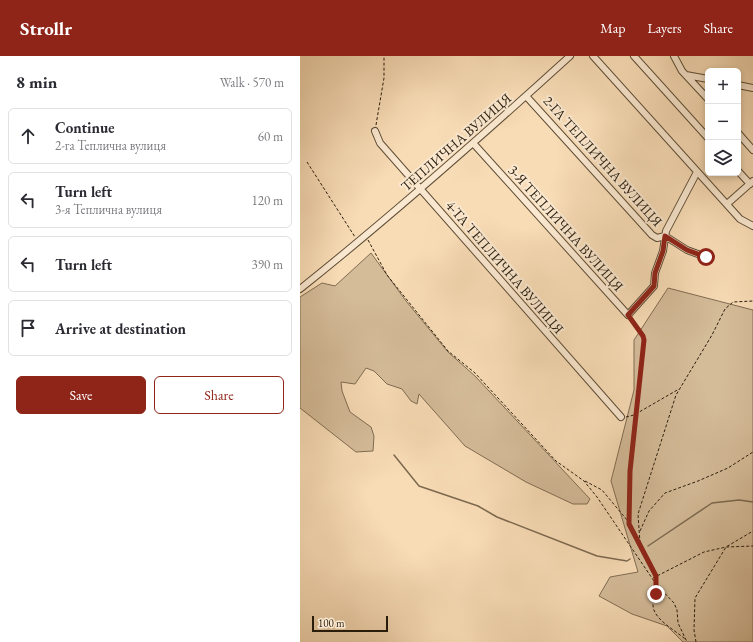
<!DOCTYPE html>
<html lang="en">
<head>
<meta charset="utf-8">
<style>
	:root { --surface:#fff; --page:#f7f7f7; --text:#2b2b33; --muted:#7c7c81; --line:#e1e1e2; --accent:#8f2418 }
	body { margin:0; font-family:"EB Garamond",serif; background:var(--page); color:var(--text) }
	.controls { position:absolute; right:12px; top:12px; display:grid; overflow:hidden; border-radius:6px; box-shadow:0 2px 6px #0003 }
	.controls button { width:36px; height:36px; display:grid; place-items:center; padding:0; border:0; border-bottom:1px solid var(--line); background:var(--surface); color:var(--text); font:20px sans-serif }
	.scale { position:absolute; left:12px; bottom:10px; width:76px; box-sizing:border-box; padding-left:4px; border:2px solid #2a1d0c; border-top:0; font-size:11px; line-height:14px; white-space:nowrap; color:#2a1d0c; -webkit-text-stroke:3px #fae8d0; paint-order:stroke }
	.stop { position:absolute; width:12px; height:12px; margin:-9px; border:3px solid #8f2418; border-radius:50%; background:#fff }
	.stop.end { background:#8f2418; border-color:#fff; box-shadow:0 1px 4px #0008 }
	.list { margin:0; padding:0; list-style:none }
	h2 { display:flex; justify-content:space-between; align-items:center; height:52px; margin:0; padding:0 16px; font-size:17px }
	h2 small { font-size:13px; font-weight:400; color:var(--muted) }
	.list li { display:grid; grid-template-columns:26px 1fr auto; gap:12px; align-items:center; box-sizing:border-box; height:56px; margin:0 8px 8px; padding:0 8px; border:1px solid var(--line); border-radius:6px }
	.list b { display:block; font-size:15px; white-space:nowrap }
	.list p { margin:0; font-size:13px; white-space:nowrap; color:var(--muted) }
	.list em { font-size:13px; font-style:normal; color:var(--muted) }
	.actions { display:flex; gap:8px; padding:12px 16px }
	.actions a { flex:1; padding:9px 0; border:1px solid var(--accent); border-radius:6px; text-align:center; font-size:14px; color:var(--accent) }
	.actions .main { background:var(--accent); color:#fff }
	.icon { flex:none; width:22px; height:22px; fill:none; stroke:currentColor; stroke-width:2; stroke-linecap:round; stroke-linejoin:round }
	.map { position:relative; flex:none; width:453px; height:586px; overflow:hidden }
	header { display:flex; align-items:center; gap:24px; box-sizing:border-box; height:56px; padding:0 20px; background:var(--accent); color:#fff }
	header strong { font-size:19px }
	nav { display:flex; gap:22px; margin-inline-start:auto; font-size:14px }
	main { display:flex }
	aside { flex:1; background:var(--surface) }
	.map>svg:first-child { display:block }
	.green { fill:#d5bc99; stroke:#806c52 }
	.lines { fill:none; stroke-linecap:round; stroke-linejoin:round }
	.stream { stroke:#7c694f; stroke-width:1.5 }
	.minor-casing { stroke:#5e4d36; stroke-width:8 }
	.path { stroke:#2a1d0c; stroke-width:1; stroke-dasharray:3 2; stroke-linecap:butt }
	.minor { stroke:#fae8d0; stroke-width:6 }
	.route { stroke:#8f2418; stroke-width:5 }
	.labels { text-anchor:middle; stroke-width:4; stroke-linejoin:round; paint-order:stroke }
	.street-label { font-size:14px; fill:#2a1d0c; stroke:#fae8d0 }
</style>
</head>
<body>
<header>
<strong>Strollr</strong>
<nav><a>Map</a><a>Layers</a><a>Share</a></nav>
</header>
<main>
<aside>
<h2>8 min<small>Walk · 570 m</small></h2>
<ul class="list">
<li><svg class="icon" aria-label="ahead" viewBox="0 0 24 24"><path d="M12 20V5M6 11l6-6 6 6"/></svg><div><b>Continue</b><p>2-га Теплична вулиця</p></div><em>60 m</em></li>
<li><svg class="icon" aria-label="left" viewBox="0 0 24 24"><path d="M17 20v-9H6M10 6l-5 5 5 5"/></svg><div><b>Turn left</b><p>3-я Теплична вулиця</p></div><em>120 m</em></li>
<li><svg class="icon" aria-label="left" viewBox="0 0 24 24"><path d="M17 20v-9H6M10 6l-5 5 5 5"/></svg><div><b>Turn left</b></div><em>390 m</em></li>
<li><svg class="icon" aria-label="arrive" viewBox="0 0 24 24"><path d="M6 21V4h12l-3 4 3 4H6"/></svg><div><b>Arrive at destination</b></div></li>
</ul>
<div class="actions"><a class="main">Save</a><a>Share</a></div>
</aside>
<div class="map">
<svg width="453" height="586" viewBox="0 0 453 586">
	<rect width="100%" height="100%" fill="#f8dcb6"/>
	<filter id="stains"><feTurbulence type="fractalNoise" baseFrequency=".005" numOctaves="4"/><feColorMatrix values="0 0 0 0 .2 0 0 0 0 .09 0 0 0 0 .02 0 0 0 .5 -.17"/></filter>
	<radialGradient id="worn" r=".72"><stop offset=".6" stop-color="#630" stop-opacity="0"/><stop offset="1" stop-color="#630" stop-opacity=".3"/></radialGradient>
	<!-- green -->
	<path class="green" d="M71 197 106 245 148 296 175 320 290 443 287 448H273L226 426 165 390 119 338 117 348 111 345 102 333 87 328 74 315 66 312 55 328 41 326 42 335 50 356 71 371 74 380 73 395 56 396 0 352V241L22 227 35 230Z
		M368 232 453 254V586H383L367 570 332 558 299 540 310 521 338 516 311 425 334 334V284Z"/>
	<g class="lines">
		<!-- stream -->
		<path class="stream" d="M94 399 119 430 178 450 197 461 297 500 327 505 330 503
			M348 490 412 447 439 444 453 446"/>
		<defs>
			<path id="minor" d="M293 0 440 163 453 170
				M334 0 408 82
				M374 0 382 15 408 43
				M386 19 408 23
				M438 29 453 32
				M226 40 352 179 357 182 365 180 387 194 406 201
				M75 75 80 87 321 361
				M438 77 453 94
				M173 87 328 259 354 230 355 217 363 195 366 175 397 116
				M438 115 450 128
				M427 148 453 125
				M0 233C93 159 182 80 270 0"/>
		</defs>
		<!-- minor casing -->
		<use href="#minor" class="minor-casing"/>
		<!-- path -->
		<path class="path" d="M76 69 84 22V0
			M7 106 55 181
			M68 184 87 219 148 295 175 317 256 405 284 425 297 441 356 528 374 547 377 554 378 567 387 586
			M326 361 334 359 379 333
			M285 425 302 434 327 464 356 520C357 530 353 539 353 549 353 563 375 574 385 583
			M329 468 330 415 344 284 343 280 331 263
			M340 475 349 455 365 437 398 425 428 412 453 396
			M340 487 338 458 376 339 412 279 425 253 433 246 453 245
			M353 522 404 496 426 491 453 490
			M396 586 394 574 395 542 426 491 453 475"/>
		<!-- minor -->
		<use href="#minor" class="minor"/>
	</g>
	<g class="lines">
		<!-- route -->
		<path class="route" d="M356 538V520L329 468 330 415 344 284 343 280 328 259 354 230 355 217 363 195 365 180 387 194 406 201"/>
	</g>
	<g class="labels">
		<!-- street labels -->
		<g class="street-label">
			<text transform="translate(156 86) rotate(-41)" y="5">ТЕПЛИЧНА ВУЛИЦЯ</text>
			<text transform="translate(303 105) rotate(48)" y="5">2-ГА ТЕПЛИЧНА ВУЛИЦЯ</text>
			<text transform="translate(266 172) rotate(48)" y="5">3-Я ТЕПЛИЧНА ВУЛИЦЯ</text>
			<text transform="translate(205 211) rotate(49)" y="5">4-ТА ТЕПЛИЧНА ВУЛИЦЯ</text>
		</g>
	</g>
	<rect width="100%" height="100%" filter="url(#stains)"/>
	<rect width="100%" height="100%" fill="url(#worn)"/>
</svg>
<div class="controls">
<button>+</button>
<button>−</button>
<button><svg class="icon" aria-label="layers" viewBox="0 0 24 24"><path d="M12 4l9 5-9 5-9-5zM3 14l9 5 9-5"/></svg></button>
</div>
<div class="scale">100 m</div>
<div class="stop" style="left:406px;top:201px"></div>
<div class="stop end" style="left:356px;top:538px"></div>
</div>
</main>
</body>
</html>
